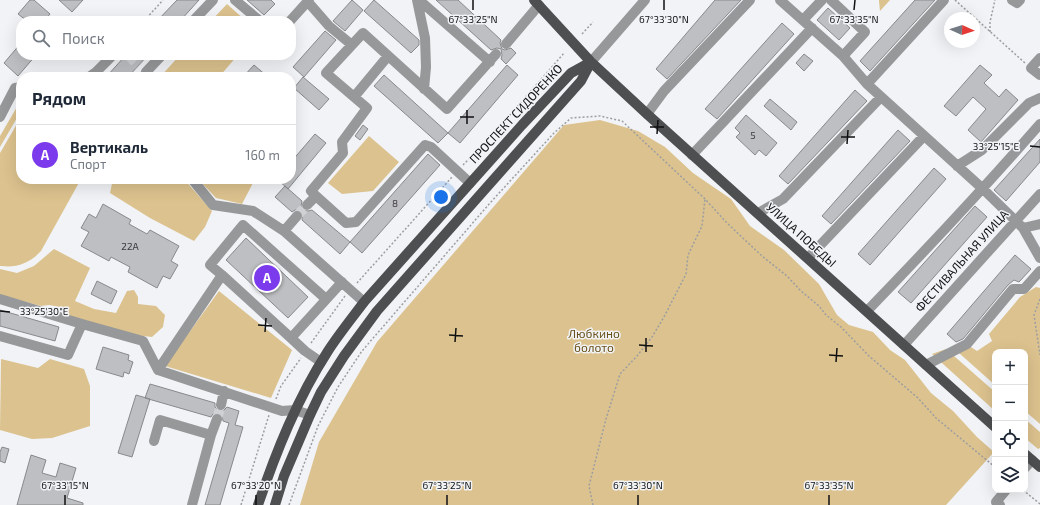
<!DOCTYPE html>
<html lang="ru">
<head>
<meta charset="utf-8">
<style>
	:root { --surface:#fff; --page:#f2f2f3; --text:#1f2937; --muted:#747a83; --line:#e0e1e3; --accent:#7c3aed }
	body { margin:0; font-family:"Exo 2",sans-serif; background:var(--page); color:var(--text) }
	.controls { position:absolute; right:12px; bottom:12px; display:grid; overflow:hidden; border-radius:8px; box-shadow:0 4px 16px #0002 }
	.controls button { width:36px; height:36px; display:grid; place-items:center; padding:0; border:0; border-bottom:1px solid var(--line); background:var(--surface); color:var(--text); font:20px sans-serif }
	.compass { position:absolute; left:944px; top:12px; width:36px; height:36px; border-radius:50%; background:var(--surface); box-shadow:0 4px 16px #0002; rotate:93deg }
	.you { position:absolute; left:441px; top:197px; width:14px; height:14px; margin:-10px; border:3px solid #fff; border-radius:50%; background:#1a73e8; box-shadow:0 0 0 6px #1a73e833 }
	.badge { display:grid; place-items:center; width:26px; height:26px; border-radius:50%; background:var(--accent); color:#fff; font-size:13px; font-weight:700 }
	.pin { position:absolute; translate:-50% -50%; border:2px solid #fff; box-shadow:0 1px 4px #0006 }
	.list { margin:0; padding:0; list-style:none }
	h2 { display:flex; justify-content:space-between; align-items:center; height:52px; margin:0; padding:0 16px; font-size:17px }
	h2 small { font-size:13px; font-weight:400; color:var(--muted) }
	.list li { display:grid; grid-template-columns:26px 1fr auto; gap:12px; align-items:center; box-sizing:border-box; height:60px; padding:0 16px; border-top:1px solid var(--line) }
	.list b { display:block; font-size:15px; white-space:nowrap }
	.list p { margin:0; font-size:13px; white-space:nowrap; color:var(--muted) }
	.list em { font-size:13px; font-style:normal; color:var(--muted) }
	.icon { flex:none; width:22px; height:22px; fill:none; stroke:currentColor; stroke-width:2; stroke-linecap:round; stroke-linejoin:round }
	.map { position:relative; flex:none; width:1040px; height:505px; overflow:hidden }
	.search { position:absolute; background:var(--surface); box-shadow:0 4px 16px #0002; left:16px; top:16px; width:280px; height:44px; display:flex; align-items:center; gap:10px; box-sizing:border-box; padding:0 14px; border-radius:16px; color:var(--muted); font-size:15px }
	.panel { position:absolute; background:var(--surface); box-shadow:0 4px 16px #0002; left:16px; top:72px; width:280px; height:112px; border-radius:16px }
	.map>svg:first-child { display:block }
	.green { fill:#dcc28e }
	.building { fill:#bebfc2; stroke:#87898b }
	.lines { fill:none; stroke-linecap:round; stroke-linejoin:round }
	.minor-tunnel { stroke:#cfd1d4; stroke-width:10; stroke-dasharray:10 5; stroke-linecap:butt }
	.path { stroke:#9d9ea1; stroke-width:1.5; stroke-dasharray:2 2; stroke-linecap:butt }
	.minor { stroke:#979899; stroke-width:10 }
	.major { stroke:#4d4f51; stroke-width:10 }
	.ticks { fill:none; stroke:#101112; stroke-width:1.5 }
	.labels { text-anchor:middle; stroke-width:3; stroke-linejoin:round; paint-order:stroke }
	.number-label { font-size:10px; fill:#3c3c3e }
	.street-label { font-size:12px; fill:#101112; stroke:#f1f3f6 }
	.park-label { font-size:12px; fill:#695019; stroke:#f1f3f6 }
	.ticks-label { font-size:10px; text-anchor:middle; fill:#101112; stroke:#f1f3f6; stroke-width:3; stroke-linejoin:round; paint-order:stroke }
</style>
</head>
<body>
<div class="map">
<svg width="1040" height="505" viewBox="0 0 1040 505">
	<rect width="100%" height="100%" fill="#f1f3f6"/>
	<!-- green -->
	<path class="green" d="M879 0H890L880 11 879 1Z
		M227 4 246 21H211Z
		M180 55H238L219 77H160Z
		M21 100V111L0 147V136Z
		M21 117V179H81L41 251C30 263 17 268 1 266H0V153Z
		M600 120 638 131 665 147 693 173 731 199 750 226 784 250 819 284 837 315 849 325 873 332 890 350 905 360 931 393 953 411 977 437 994 452 946 505H300L319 442 377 342 564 125Z
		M369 136 399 162 373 191 342 194 328 183Z
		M113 179H184L212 211 205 227 194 241 150 218 110 193Z
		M198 179H255L242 204 216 198Z
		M54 249 90 268 75 301 94 309 116 313 127 291 134 290 138 297V304L156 306 165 315 163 327 152 337 135 335 65 316 66 308 49 305 41 306 0 295V269L17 273 34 266Z
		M1036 287 1040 288V424L1025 411V352H995V385L959 353 971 347 977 351 992 341 989 334 1020 297Z
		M219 291 292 350 271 398 165 366Z
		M946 349 995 392V411L932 354Z
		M1 359 38 368 50 359 84 369 90 386V426L52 438 32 439 0 430Z
		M1025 419 1040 432V448L1038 449 1025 438Z"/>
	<!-- building -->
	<path class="building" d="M30 0H34L50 14 44 21H27L18 14Z
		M59 0H83L72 12Z
		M177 0H199L180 21H157Z
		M247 0H271L275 4 264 15Z
		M352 0 363 10 345 31 333 21Z
		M374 0 419 40V45L411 53 364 11Z
		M436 0H458L501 40 500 43 502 49 505 50 511 48 516 53 506 64 501 59 502 55 501 49 497 48 491 50Z
		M715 0H741L667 79 656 69Z
		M915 0H935L870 71 860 61Z
		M828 8 850 28 839 40 817 20Z
		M782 23 794 34 717 119 705 109Z
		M325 31 336 40 304 77 293 67Z
		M21 43V55H36L18 76 4 63Z
		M804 54 813 61 804 71 796 63Z
		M126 55H148L128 77H106Z
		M254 65 268 77H243Z
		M507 65 518 75 460 143 448 133Z
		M980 65 992 75 984 83 999 97 1006 89 1018 100 981 142 968 130 986 109 973 97 956 116 944 106Z
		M384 75 448 133 438 143 374 86Z
		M303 77 329 99 319 110 294 88Z
		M855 90 867 101 788 184 779 176Z
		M770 99 797 122 791 130 764 106Z
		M746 115 777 143 766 156 759 150 755 155 736 137 740 133 735 128Z
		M363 125 368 129 360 140 355 136Z
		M898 130 910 141 831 224 822 216Z
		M315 134 326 143 288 189 277 179H291V162Z
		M1040 139V162L1006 201 994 190Z
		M428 154 440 165 362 253 350 242Z
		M934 168 946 179 870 265 858 254Z
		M285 186 302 201 301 206 303 210 308 211 312 210 350 242 340 254 302 220 303 214 301 211 295 210 292 212 275 197Z
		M103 204 131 220 129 224 147 234 150 230 179 246 171 261 178 265 170 279 163 276 157 288 128 272 130 267 111 257 109 261 81 246 89 232 81 228 89 214 96 218Z
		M975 206 987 217 911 303 898 292Z
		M246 238 308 297 288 318 226 260Z
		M1015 255 1031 269 1019 282 1014 280 1008 285 963 339 956 342 947 334Z
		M97 281 117 291 111 304 91 294Z
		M0 310 59 327 55 341 0 326Z
		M103 347 129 355 128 360 133 362 129 374 124 372 123 377 96 369Z
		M150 384 215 403V407L219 411H223L227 407 239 411 235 425 243 427 220 505H205L229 423 223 421 222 415 219 413 213 414 211 417 145 398Z
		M136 395 150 399 132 457 118 453Z
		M2 447 9 449 5 463 0 461V452Z
		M31 455 46 460 42 473 56 477 60 463 76 468 67 498 83 503V505H17Z"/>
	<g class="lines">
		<!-- minor-tunnel -->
		<path class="minor-tunnel" d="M128 55 139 66
			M297 216 307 205
			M217 419 221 405"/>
		<!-- path -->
		<path class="path" d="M955 0 1025 63
			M144 21 163 0
			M990 32V22L995 0
			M582 34 593 22
			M496 131 506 129
			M463 165 496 131 564 53
			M357 283 452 177
			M1040 299 1034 315 1040 355
			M311 343 345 296
			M276 399 281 386 301 358
			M1023 490 1040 504
			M241 505 269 415
			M289 505 318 426 338 387 362 351 490 203 554 133 571 118 600 116 622 121 705 199 727 223 762 256 787 276 801 291 819 306 826 315 841 327 869 356 918 398 936 418 995 467
			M593 505 589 486 606 419 620 374 637 356 652 337 664 317 686 274 688 255 702 226 705 199"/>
		<!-- minor -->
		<path class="minor" d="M235 0 260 21
			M417 0 425 38 426 67 424 89
			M419 0 490 62
			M780 0 843 56 867 84 983 189 1023 228 1040 258
			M831 0 865 32 843 56
			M1012 0 1017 3 1020 0
			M308 2 329 26 352 45
			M803 20 822 0
			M193 21 213 0
			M290 21 309 0
			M506 44 539 5
			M1040 58 1031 68 1040 75
			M591 62 645 0
			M89 77 96 72 113 55
			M144 77 146 72 162 55
			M867 84 944 0
			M354 97 388 56
			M647 114 664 91 750 0
			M0 117 15 88 21 87
			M692 155 812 28
			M957 166 982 150 1029 103 1040 98
			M192 179 213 205 253 211 284 231 364 302
			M316 196 346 223 356 222 425 145 431 147 470 183
			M307 205 316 196 311 191 343 153 342 142 367 108 326 73 363 33 447 109 496 54
			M758 213 783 199 881 97
			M1023 228 1040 224
			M284 231 297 216
			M808 258 924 136
			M222 275 210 265 243 225 326 299
			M0 299 82 324
			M867 311C926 250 984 188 1040 124
			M0 336 68 355 82 324 143 341 158 370 282 411 295 410 310 415
			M904 345 1040 194
			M321 362 305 351 291 338 342 282
			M926 365 967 344 1013 289H1024L1040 271
			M158 370 222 275 291 338
			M221 405 224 391
			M154 441 160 420 211 435 217 419
			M1025 468 1032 460
			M192 505 211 435
			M1000 505 996 502 1006 490"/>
		<!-- major -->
		<path class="major" d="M534 0 591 62 647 114 995 427
			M1025 454 1040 467
			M258 505C276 452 297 399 328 351 339 334 352 318 364 302L522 125 571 73 591 62
			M275 505 284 476 310 415 321 392 344 356 377 311 581 81 591 62"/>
	</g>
	<!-- ticks -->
	<path class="ticks" d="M473 10V0M664 10V0M854 10 855 0M460 117H474M467 124V110M650 127H664M657 134 658 120M841 137H855M847 144 848 130M1030 146 1040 147M0 311 10 312M258 325 272 326M265 332 266 318M449 335 463 336M455 342 456 328M639 345 653 346M646 352V338M829 355 843 356M836 362 837 348M65 505V495M256 505V495M447 505V495M638 505V495M829 505V495"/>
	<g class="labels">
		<!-- number labels -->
		<g class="number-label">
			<text x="753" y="139">5</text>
			<text x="395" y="207">8</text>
			<text x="130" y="250">22А</text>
		</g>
		<!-- street labels -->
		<g class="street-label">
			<text transform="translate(516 114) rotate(-47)" y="4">ПРОСПЕКТ СИДОРЕНКО</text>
			<text transform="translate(801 235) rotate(42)" y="4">УЛИЦА ПОБЕДЫ</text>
			<text transform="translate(962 261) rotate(-48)" y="4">ФЕСТИВАЛЬНАЯ УЛИЦА</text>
		</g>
		<!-- park labels -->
		<g class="park-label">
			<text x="594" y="338">Любкино<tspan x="594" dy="14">болото</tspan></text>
		</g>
	</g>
	<g class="ticks-label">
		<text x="473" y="23">67°33'25"N</text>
		<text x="664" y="23">67°33'30"N</text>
		<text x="854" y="23">67°33'35"N</text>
		<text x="996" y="150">33°25'15"E</text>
		<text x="44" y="315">33°25'30"E</text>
		<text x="65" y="489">67°33'15"N</text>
		<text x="256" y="489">67°33'20"N</text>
		<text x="447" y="489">67°33'25"N</text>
		<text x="638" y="489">67°33'30"N</text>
		<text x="829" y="489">67°33'35"N</text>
	</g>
</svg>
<div class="controls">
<button>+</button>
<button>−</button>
<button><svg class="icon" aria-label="locate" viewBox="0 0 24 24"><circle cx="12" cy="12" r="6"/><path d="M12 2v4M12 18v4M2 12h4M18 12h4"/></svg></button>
<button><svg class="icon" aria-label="layers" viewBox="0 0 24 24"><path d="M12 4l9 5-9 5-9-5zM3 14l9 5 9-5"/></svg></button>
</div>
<svg class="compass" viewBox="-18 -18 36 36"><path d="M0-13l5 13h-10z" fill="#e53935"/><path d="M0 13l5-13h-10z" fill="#747a83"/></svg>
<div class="you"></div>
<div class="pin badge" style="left:267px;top:278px">A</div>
<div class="search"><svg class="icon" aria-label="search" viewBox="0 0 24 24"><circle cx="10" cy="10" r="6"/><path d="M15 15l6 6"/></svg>Поиск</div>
<section class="panel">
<h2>Рядом<small></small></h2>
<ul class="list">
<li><span class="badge">A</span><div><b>Вертикаль</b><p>Спорт</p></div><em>160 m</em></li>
</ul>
</section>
</div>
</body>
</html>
